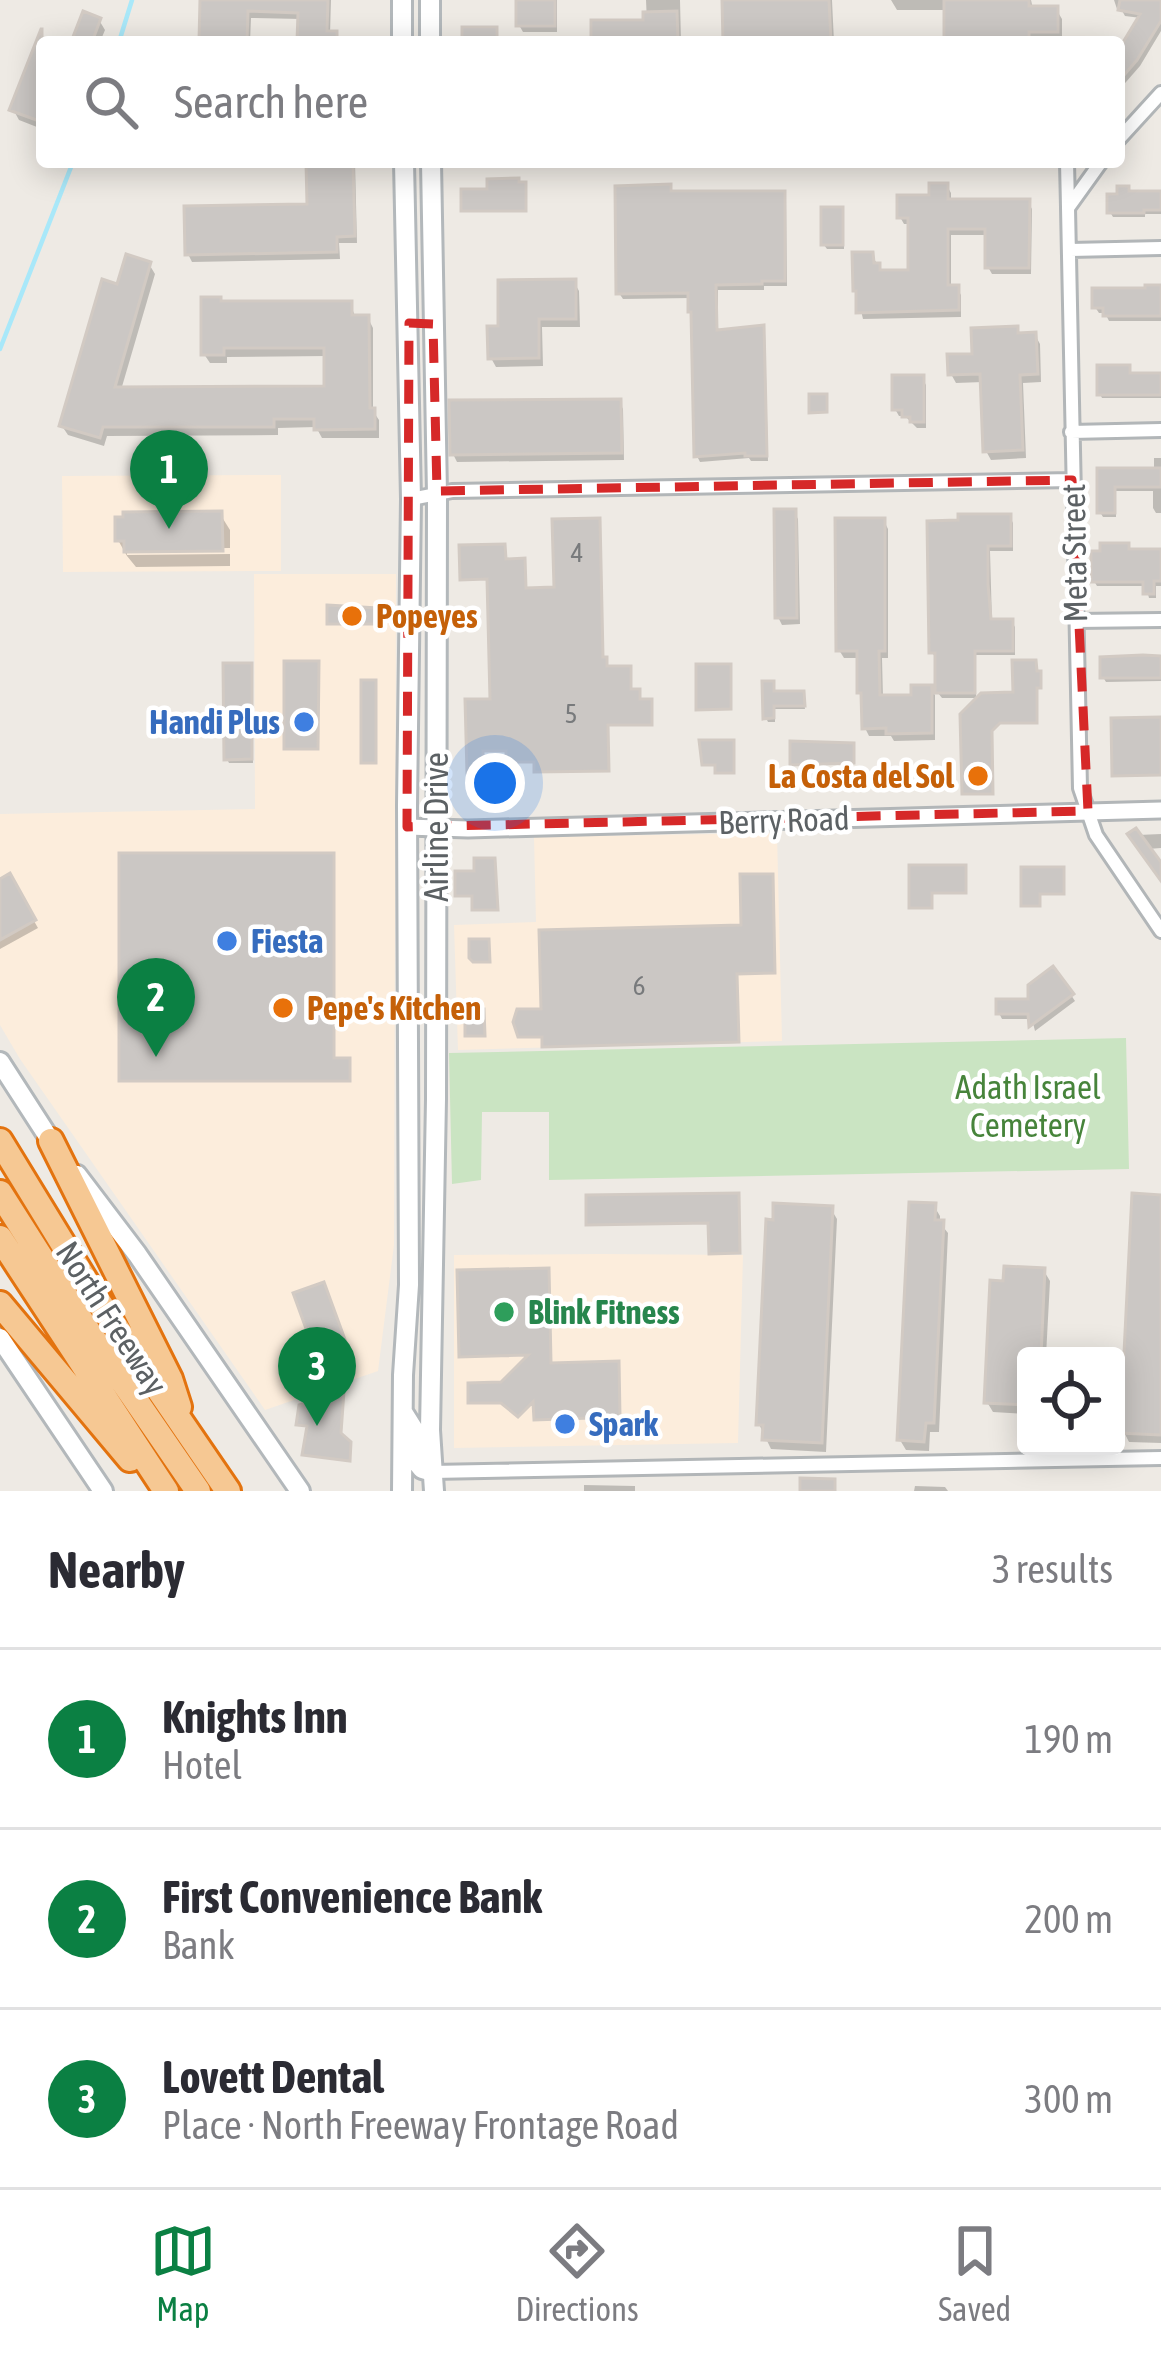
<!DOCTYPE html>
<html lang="en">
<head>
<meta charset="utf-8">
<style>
	:root { --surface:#fff; --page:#f2f2f3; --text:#2b2b33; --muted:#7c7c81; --line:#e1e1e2; --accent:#0b8043 }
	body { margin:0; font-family:"Asap Condensed",sans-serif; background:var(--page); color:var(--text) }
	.controls { position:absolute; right:36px; bottom:36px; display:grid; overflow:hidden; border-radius:12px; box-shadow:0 6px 30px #0003 }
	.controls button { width:108px; height:108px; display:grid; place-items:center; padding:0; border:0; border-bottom:3px solid var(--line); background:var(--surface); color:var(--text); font:60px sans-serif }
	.you { position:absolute; left:495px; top:783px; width:42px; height:42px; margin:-30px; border:9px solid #fff; border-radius:50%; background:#1a73e8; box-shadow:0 0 0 18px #1a73e833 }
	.badge { display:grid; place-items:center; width:78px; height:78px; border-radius:50%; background:var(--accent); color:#fff; font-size:39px; font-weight:700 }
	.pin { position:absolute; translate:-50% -99px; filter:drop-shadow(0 3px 6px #0008) }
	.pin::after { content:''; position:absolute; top:63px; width:42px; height:36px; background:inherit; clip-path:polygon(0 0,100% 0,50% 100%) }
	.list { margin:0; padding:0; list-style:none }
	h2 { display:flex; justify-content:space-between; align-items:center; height:156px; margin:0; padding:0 48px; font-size:51px }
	h2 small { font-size:39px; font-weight:400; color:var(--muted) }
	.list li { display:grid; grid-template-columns:78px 1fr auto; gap:36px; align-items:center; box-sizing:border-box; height:180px; padding:0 48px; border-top:3px solid var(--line) }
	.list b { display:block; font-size:45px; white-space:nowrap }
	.list p { margin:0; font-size:39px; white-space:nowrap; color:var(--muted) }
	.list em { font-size:39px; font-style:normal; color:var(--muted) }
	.icon { flex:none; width:66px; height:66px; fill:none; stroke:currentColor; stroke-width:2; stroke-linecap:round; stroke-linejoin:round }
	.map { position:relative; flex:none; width:1161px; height:1491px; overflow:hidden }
	.search { position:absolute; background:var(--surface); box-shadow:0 6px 30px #0003; left:36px; right:36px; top:36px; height:132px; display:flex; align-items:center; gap:30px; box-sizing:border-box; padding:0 42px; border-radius:12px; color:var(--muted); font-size:45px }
	.sheet { height:696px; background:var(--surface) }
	nav { display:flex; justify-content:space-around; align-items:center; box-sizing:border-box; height:168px; border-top:3px solid var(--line); background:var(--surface); font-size:33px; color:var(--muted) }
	nav a { display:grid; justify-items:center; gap:6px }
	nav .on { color:var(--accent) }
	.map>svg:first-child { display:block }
	.commercial { fill:#fceddc }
	.green { fill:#cae4c2 }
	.shadow { fill:#0003 }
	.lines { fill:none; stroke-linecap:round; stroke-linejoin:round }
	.stream { stroke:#a9e8f9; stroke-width:4.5 }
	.building { fill:#cbc7c4; stroke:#d2cac3; stroke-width:3 }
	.minor-casing { stroke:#b2b6b8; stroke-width:18 }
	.tertiary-casing { stroke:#b2b6b8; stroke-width:21 }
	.secondary-casing { stroke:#b3b8bb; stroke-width:24 }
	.motorway-casing { stroke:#e3730f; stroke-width:30 }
	.minor { stroke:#fff; stroke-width:12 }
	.tertiary { stroke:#fff; stroke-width:15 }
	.secondary { stroke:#fff; stroke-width:18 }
	.motorway { stroke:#f6c893; stroke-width:24 }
	.marked { fill:none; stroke:#d62828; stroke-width:9; stroke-dasharray:24 15; stroke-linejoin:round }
	.food-dot { fill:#e8710a; stroke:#fff; stroke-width:4.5 }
	.shop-dot { fill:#3f7fe0; stroke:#fff; stroke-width:4.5 }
	.leisure-dot { fill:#2e9e5b; stroke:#fff; stroke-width:4.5 }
	.labels { text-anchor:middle; stroke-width:9; stroke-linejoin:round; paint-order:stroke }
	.number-label { font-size:27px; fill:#787a7c }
	.street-label { font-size:33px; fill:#5c6164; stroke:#fff }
	.food-label { font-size:33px; font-weight:bold; fill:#c56008; stroke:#fff; text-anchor:start }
	.shop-label { font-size:33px; font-weight:bold; fill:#366cbe; stroke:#fff; text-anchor:start }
	.park-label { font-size:33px; fill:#47843b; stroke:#fff }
	.leisure-label { font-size:33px; font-weight:bold; fill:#27864d; stroke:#fff; text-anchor:start }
</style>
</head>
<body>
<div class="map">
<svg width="1161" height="1491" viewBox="0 0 1161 1491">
	<rect width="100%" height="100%" fill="#eeeae4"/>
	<!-- commercial -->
	<path class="commercial" d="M281 475V571L63 572 62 476Z
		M254 574H396L394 1245 378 1371 265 1410 20 1059 0 1025V814L255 809Z
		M777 833 782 1041 458 1050 454 925 536 922 534 837Z
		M601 1254 743 1255 738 1443 454 1448V1255Z"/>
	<!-- green -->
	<path class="green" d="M1126 1038 1129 1169 549 1180V1112H482L481 1180 452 1184 449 1053Z"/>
	<!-- shadow -->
	<path class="shadow" d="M203 0H331L330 34H336L340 42H300L301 19 251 18 250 42H202Z
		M519 0H557V32H523L519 25Z
		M646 0H680L681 42H594L647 23Z
		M725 0H832L834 42H726Z
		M891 0H1031L1033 9H1056L1062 19V41L947 42V10H897Z
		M1114 0H1161V31L1140 66 1119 90V54L1141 18 1125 16 1121 9H1117Z
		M99 20 105 30 100 42H74Z
		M42 52V129L19 120 13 109Z
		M309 162H355L357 243H339L340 259 192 262 188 254 310 207Z
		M947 186 951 193V202H1028L1032 209 1031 274H992L988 267V235H951V288H957L961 295V317L863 319 856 290 872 255 882 273H911V224H904L900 217 932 198Z
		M670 188 674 194H783L786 200 787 286H764V290H718V333L762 328 765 334 768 461H751L749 458 700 462 697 456 691 298 623 299 619 293Z
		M1130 194H1161V214H1145V217H1113L1110 212Z
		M841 210 844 215V249H827L824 245Z
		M149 264 155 274 121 390 327 389V356L227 357V363H210L204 354 221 304H350L356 318H368L373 328V411L379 420V438H322L316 427 278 428V435L107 436 104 446 68 435 62 426 119 287Z
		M574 282 579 291 580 327H542L543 366 496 367 491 358 501 329Z
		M1161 288V321H1109L1105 313H1099L1095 307Z
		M1016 329 1020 336 1035 335 1040 344 1041 382 1023 383 1026 458 991 460 986 451 983 382 956 383 951 374Z
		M1128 368 1131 376H1161V398H1102L1100 394Z
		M922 378 926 385V428H917L905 416H899L895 409Z
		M619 402 623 409 624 460 457 462 453 454Z
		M1154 458H1161V513H1156L1153 508V491H1116V517H1103L1100 512V471H1154Z
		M794 512 798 519 800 624 782 625 778 617Z
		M220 514 230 530V548L127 549V555L230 554V566L136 567 127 556 118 540 126 520Z
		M1010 517 1013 523V551H990L992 622H1012L1015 627V655H976V698H942L938 693V657H935L932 652 961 523Z
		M884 521 888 529V658H882L883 698H914L930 688 935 695V740L894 741 891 736H869L865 728 864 700 860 692V658H844L839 650Z
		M1128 546 1131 552H1161V586H1156V598H1149L1146 586H1097L1094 581Z
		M1161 659V681L1106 682 1103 677Z
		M250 666 252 670 253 763H229L227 759Z
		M772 684 775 694H803L805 709H775V722H768L766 718Z
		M1161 834V848L1148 849 1161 867V878L1138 835Z
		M9 877 38 928 0 949V882Z
		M772 878 774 973 736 974 738 1043 545 1047V1037H521L516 1020 744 928Z
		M1071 995 1075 1001 1035 1031 1032 1019H1002L999 1013Z
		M1161 1197V1443L1129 1442 1124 1432Z
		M934 1206 940 1216V1223L948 1233 939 1432H930L929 1451 906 1450 900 1440Z
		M831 1209 837 1219 826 1452 771 1449 759 1424Z
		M1044 1271 1050 1281 1046 1356H1026V1414L993 1412 987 1402 1006 1284Z
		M584 1485 635 1486V1491H584Z
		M915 1486 945 1487 948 1491H914Z"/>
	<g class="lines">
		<!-- stream -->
		<path class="stream" d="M119 42 132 0
			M0 349 73 162"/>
	</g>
	<!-- building -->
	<path class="building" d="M200 0H328L327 31H337V42H297L298 13 248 11 247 42H199Z
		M516 0H555V26H516Z
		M722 0H829L831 42H723Z
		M944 0H1029V6H1058V32H1029V42H944Z
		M1120 0H1161V21L1137 60 1119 81V49L1140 14 1118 10Z
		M83 11 101 18 92 42H71Z
		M677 11 678 42H591V20H643V12Z
		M462 27H497V42H462Z
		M41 29H42V122L9 110Z
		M306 162H353L355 236 337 237V252L185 255 184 206 307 204Z
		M519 178V182H526V211H461V189H487V179Z
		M929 183H948V199H1030L1029 268H985V229H948V285H959V310L856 313V291H853L852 252H873L874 263H880V270H908V218H897V195H929Z
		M671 184V191H785V281H762V284L716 285 717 330 764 325 767 456H745V453L694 457 691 312H688V293L616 294 615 186Z
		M1117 186H1129V191H1161V210H1144V213H1107V194H1117Z
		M821 207H843V245H821Z
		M126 254 151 262 115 387 324 386V348H224V355H201V297H221V301H352V315H369L370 408H375V429L314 430V419H274V427H103L100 438 59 426 102 279 117 284Z
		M576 279V319H539V358L488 359 487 326H498V280Z
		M1145 285H1161V316H1103V308H1092V288H1145Z
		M1018 326V333L1036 332 1038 374 1020 375 1023 450 983 452 980 374 948 375 947 354H972L971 328Z
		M1097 365H1130V373H1161V395H1097Z
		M892 375H924V422H910V417H902V410H892Z
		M809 394H827V412L809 413Z
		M621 399 622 453 450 455 449 400Z
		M1097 468H1161V487H1115V513H1097Z
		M774 509H796L797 618H775Z
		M222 511 223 551 124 552V541H115V517H123V512Z
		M958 514H1011V546H988V584L991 619H1013V651H975V693H935V653H929L927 521 958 520Z
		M600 518 603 657H607V666H631V689H640V699H652V725H608L609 771 534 772V762H506V751H483V772L467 773 465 699H490L487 579 460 580 459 545 505 544 506 559 525 558 526 588 554 587 552 519Z
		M835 518H885V651H879L880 695H911V685H932V733L886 734V728L862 729 861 693H857V651H836Z
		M1100 543H1129V549H1161V581H1154V594H1143V582H1091V551H1100Z
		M327 605 377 608V624H327Z
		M1143 655 1161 656V678H1100V657Z
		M1012 660H1036L1037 671H1041V688H1037V723H1000L992 731 993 794H962L960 714 981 693 1013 692Z
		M284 661H319L318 749H284Z
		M223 663H252V759L224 760Z
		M696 664H731V709L696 710Z
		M361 680H376V763H361Z
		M762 681H774V691H804L805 706H774V718L763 719Z
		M1161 717V775L1112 776 1111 718Z
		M699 740H734V773H715V765H702Z
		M790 741 854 743V763L790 765Z
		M1136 828 1161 862V881L1127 834Z
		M119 853H334V1058H350V1081H119Z
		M474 858H495L498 910H472V896H455V871H474Z
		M909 865H966V893H932V908H909Z
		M1021 867H1064V894H1040V906H1021Z
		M10 873 36 920 0 940V879Z
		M740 874H773L775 973 737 974 739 1042 542 1047V1037H518L513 1022 517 1009H541L539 930 741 925Z
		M469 939H489L490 962H473L469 958Z
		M1053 966 1074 994 1029 1027 1028 1014H996V999H1028V985Z
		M465 1009H484L485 1036H465Z
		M739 1193 740 1253 709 1254 708 1223 586 1225V1195Z
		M1132 1193 1161 1195V1435L1120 1433Z
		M909 1202 936 1203 935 1220H944L934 1423H926L924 1442 897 1440Z
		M773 1203 833 1206 822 1443 762 1440 763 1425H756L766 1219 773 1220Z
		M1004 1266 1045 1268 1041 1356H1026V1405L984 1403 990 1280 1003 1281Z
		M549 1268 551 1363 619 1361 620 1417 534 1420 533 1402 518 1417 501 1403H468V1383L501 1382 528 1355 459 1357 457 1270Z
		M324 1282 347 1345 316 1356 293 1293Z
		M344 1391 341 1433 351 1442 350 1461 302 1455 307 1426 296 1425 299 1405Z
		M800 1478 835 1479V1491H800Z"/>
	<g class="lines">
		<defs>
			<path id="minor" d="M1119 139 1161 93
				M1067 162 1068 207
				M1101 162 1068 208 1080 788 1096 835 1161 931
				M1070 250 1161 248
				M1071 432 1161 430
				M411 499 452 491 1072 480
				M1076 621 1161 620
				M432 1472 1161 1458"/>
			<path id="tertiary" d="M407 827 468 829 1161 810"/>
			<path id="secondary" d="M402 0V42
				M430 0V42
				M431 162 437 494 436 1099 430 1430 434 1491
				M0 1062 56 1149
				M77 1175 137 1254 300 1491
				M0 1338 103 1491
				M403 1412 418 1436V1464L422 1469 432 1472
				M402 1491 403 1375 409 1285 407 805 411 499 404 162"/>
			<path id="motorway" d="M0 1141 96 1298 228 1491
				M51 1141 170 1379 179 1407
				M0 1193 84 1325 198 1491
				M0 1238 166 1491
				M0 1304 130 1459"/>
		</defs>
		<!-- minor casing -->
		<use href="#minor" class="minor-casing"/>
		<!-- tertiary casing -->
		<use href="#tertiary" class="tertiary-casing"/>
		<!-- secondary casing -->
		<use href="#secondary" class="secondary-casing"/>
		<!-- motorway casing -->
		<use href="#motorway" class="motorway-casing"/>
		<!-- minor -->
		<use href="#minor" class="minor"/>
		<!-- tertiary -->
		<use href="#tertiary" class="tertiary"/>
		<!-- secondary -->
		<use href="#secondary" class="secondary"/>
		<!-- motorway -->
		<use href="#motorway" class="motorway"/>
	</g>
	<!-- marked area -->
	<path class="marked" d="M409 323 433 324 437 491 1072 480 1088 811 407 827Z"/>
	<!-- markers -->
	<g class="food-dot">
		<circle cx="352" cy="616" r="12"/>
		<circle cx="978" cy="776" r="12"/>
		<circle cx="283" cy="1008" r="12"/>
	</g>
	<g class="shop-dot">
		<circle cx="304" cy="722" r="12"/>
		<circle cx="227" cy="941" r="12"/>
		<circle cx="565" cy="1424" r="12"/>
	</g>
	<circle class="leisure-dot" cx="504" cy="1312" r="12"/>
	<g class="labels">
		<!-- number labels -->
		<g class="number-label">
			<text x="577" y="562">4</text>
			<text x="571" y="723">5</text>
			<text x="639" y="995">6</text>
		</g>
		<!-- street labels -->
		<g class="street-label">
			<text transform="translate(1074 553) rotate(-91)" y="12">Meta Street</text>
			<text transform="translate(784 820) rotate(-2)" y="12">Berry Road</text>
			<text transform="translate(436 827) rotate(-90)" y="12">Airline Drive</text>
			<text transform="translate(112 1318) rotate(57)" y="12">North Freeway</text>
		</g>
		<!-- food labels -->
		<g class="food-label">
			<text x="376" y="628">Popeyes</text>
			<text x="954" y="788" text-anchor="end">La Costa del Sol</text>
			<text x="307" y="1020">Pepe's Kitchen</text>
		</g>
		<!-- shop labels -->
		<g class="shop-label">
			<text x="280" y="734" text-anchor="end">Handi Plus</text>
			<text x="251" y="953">Fiesta</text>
			<text x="589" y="1436">Spark</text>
		</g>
		<!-- park labels -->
		<g class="park-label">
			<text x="1028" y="1099">Adath Israel<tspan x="1028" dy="38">Cemetery</tspan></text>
		</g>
		<!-- leisure labels -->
		<g class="leisure-label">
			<text x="528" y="1324">Blink Fitness</text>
		</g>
	</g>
</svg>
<div class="controls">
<button><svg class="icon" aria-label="locate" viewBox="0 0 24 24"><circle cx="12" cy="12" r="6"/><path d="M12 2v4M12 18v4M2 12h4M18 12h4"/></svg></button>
</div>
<div class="you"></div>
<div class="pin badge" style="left:169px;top:529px">1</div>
<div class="pin badge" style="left:156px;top:1057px">2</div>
<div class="pin badge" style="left:317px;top:1426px">3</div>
<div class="search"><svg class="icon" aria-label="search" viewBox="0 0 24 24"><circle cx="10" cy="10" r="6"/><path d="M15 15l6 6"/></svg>Search here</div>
</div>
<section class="sheet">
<h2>Nearby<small>3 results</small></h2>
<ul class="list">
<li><span class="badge">1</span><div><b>Knights Inn</b><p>Hotel</p></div><em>190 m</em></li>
<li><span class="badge">2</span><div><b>First Convenience Bank</b><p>Bank</p></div><em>200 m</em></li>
<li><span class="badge">3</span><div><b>Lovett Dental</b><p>Place · North Freeway Frontage Road</p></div><em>300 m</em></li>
</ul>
</section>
<nav>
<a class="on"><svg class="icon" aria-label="map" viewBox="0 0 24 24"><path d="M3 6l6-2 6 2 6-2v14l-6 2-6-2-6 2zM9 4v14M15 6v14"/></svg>Map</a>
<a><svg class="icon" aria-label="directions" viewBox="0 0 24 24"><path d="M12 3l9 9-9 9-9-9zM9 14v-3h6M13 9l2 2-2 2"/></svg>Directions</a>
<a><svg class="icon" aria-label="saved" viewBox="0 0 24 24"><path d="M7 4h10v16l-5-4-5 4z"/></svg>Saved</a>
</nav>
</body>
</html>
